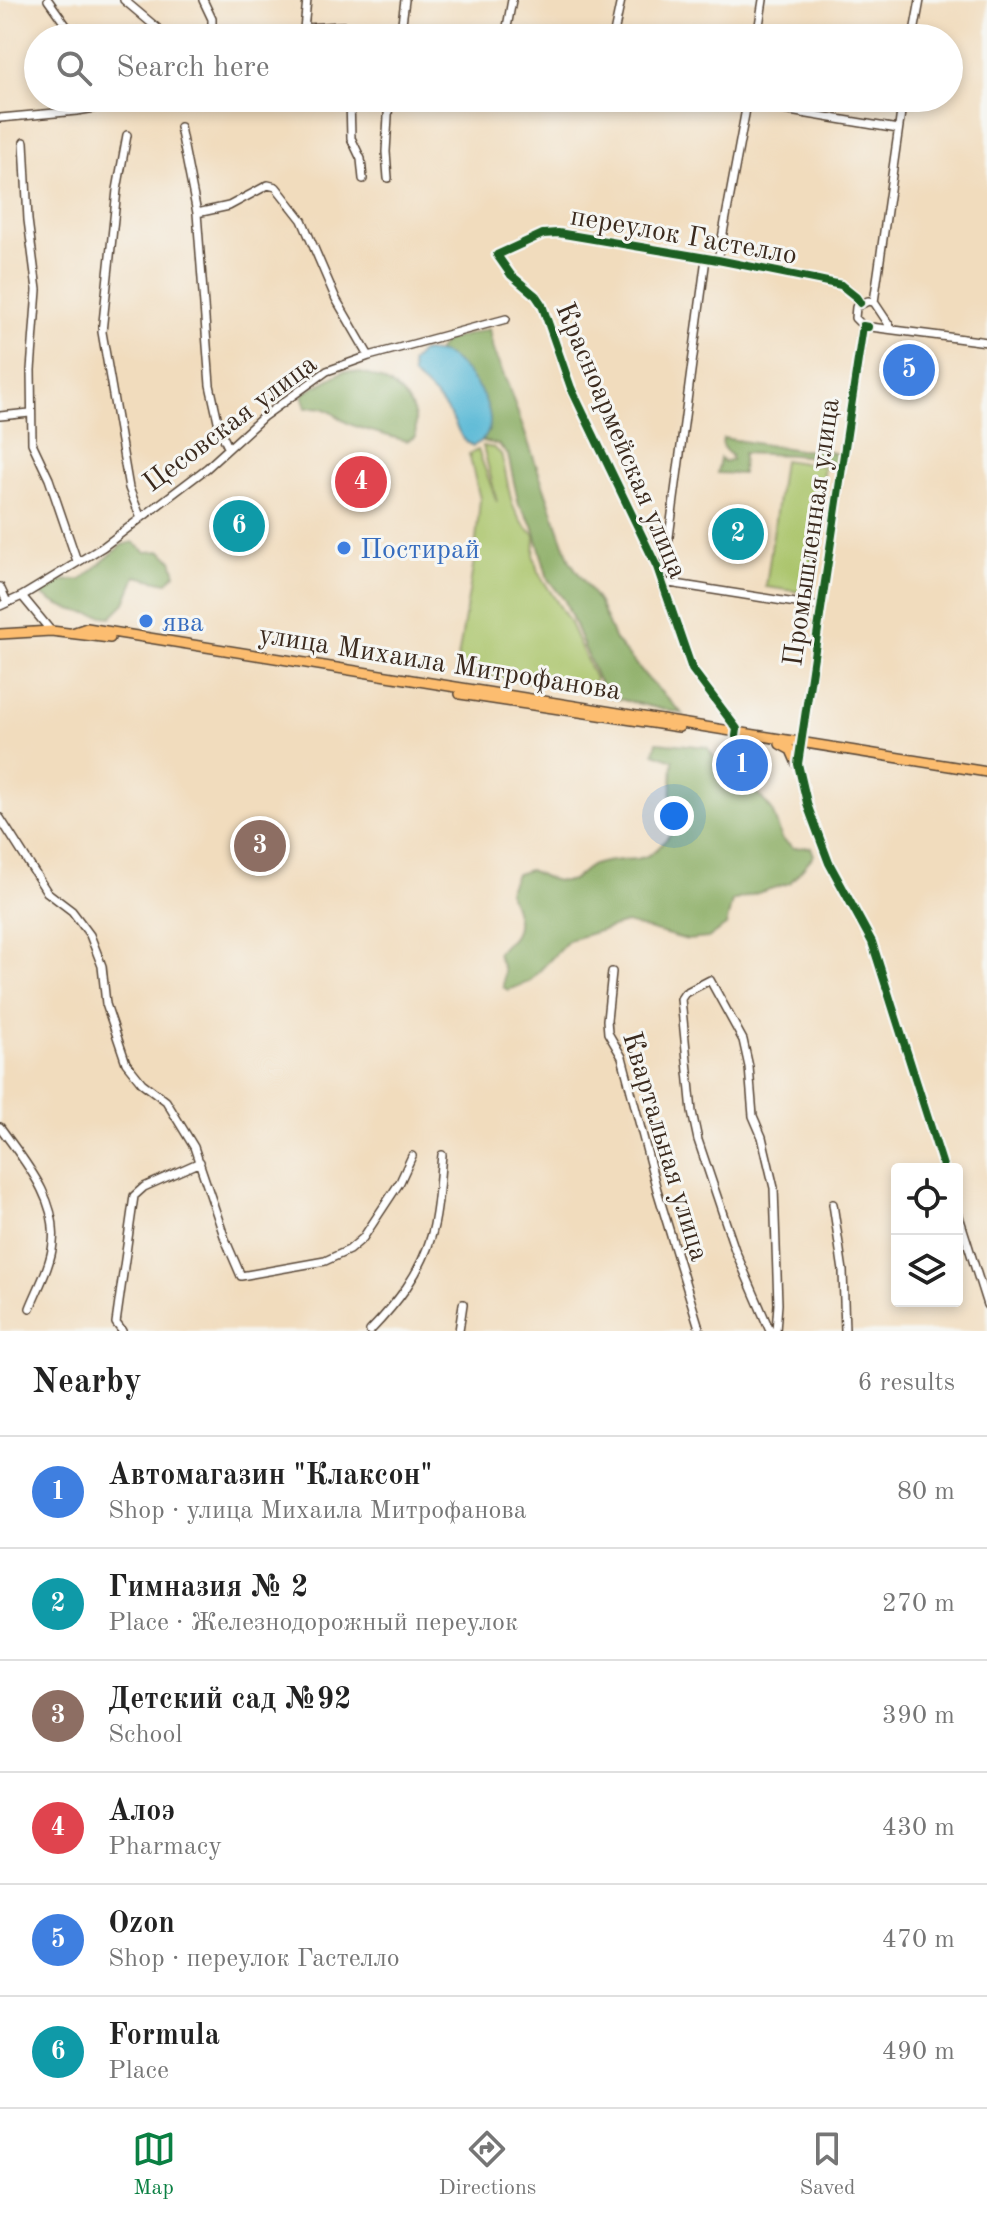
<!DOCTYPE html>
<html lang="en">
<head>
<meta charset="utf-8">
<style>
	:root { --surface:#fff; --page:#f6f6f6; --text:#222; --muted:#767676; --line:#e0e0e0; --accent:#0b8043 }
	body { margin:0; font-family:"Old Standard TT",serif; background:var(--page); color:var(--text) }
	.controls { position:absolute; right:24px; bottom:24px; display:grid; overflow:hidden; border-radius:8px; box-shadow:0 4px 12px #0003 }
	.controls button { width:72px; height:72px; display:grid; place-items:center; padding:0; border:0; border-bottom:2px solid var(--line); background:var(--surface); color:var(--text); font:40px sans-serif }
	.you { position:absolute; left:674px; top:816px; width:28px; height:28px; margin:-20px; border:6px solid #fff; border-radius:50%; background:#1a73e8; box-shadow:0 0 0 12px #1a73e833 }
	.badge { display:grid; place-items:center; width:52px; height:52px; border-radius:50%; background:var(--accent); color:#fff; font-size:26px; font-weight:700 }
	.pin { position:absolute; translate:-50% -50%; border:4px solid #fff; box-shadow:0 2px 8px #0006 }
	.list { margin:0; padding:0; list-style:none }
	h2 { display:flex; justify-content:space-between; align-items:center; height:104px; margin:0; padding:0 32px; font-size:34px }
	h2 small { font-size:26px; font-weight:400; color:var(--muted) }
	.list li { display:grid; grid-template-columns:52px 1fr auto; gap:24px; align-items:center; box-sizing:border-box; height:112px; padding:0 32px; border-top:2px solid var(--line) }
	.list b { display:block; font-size:30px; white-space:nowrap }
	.list p { margin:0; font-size:26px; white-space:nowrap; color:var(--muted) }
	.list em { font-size:26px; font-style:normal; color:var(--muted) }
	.icon { flex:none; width:44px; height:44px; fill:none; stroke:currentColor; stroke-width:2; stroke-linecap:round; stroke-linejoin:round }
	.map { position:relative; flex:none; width:987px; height:1331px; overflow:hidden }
	.search { position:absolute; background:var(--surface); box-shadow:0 4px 12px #0003; left:24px; right:24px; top:24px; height:88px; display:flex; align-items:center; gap:20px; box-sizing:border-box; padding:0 28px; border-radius:44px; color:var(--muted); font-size:30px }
	.sheet { height:776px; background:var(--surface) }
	nav { display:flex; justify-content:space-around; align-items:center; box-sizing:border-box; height:112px; border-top:2px solid var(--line); background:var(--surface); font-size:22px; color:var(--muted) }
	nav a { display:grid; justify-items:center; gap:4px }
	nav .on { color:var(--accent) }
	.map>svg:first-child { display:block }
	.green { fill:#aac46a; stroke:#727744; stroke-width:2 }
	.forest { fill:#87aa5e; stroke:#616a3e; stroke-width:2 }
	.water { fill:#57b8d5; stroke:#49717a; stroke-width:2 }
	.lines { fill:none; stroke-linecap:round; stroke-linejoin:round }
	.minor-casing { stroke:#564536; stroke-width:10 }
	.major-casing { stroke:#564536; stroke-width:12 }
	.minor { stroke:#fff; stroke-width:7 }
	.major { stroke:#fcbd6f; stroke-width:9 }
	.cycleway-casing { stroke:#f6f6f2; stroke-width:13 }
	.cycleway { stroke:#1b5e20; stroke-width:8 }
	.shop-dot { fill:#3f7fe0; stroke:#f6f6f2; stroke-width:3 }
	.labels { text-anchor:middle; stroke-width:6; stroke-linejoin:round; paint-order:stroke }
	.street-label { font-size:28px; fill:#3b2a1e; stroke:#f6f6f2 }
	.shop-label { font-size:28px; fill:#366cbe; stroke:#f6f6f2; text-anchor:start }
</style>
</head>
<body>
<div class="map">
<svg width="987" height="1331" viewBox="0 0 987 1331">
	<rect width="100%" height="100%" fill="#f6f6f2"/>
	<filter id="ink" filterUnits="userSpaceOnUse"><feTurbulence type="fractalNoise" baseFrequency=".0125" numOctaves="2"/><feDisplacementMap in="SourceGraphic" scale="16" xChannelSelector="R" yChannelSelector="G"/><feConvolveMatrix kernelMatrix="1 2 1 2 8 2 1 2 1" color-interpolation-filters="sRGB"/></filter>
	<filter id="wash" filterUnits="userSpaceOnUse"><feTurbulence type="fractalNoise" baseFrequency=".006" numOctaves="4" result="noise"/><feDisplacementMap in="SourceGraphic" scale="32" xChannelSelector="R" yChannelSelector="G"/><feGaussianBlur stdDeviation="1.8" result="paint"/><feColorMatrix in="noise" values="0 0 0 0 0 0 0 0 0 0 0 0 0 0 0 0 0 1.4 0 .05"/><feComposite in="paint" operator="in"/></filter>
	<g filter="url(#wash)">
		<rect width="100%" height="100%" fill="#f1dcbd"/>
		<!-- green -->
		<path class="green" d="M483 446 494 448 501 454C511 487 506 513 535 535L534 557 538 572 569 621 595 679 593 692 456 671 474 561 480 499 469 454 478 450 497 502Z
			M783 460 824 466 808 593 766 587Z"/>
		<!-- forest -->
		<path class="forest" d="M489 329 493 350 508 385 570 561 599 603 615 640 649 680 683 714 610 697 597 678 565 601 548 579 533 525 519 505 508 455 499 445 483 441 489 430 450 357 437 352 445 341Z
			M344 371C380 372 422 395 415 437L407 441C388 436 369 431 352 425 332 417 332 404 306 408L302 394Z
			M723 438 799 450 828 451 839 455V463L836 465C819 452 765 455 743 453L742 474 717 473 720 458 724 462 732 460 731 455C724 450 721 447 723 438Z
			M133 542 146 552 161 551 172 560 176 574 166 583 136 576 125 603 111 617C84 613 58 610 38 591L55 581 81 580 122 545Z
			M657 742 707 747 720 765 756 792 772 810 782 839 793 848 811 847 814 855 790 883 732 901 726 926 708 938 687 940 626 923 569 940 529 982 508 990 503 987 504 970 497 954C501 947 504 945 510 940 524 926 514 906 508 891L516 874 529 870C541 875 557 885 572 880 579 877 585 868 593 865 634 852 644 874 675 827L671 804 673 760 654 753Z"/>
		<!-- water -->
		<path class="water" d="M421 352C431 352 443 351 451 358 475 375 512 428 473 446 460 439 460 432 453 420 444 404 428 387 413 376L411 363Z"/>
	</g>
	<g filter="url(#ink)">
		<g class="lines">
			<defs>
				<path id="minor" d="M48 0 75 38
					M124 0 169 38
					M203 0 212 19V38
					M305 28 343 26 381 38
					M303 38 307 0
					M400 38 405 0
					M505 38 512 0
					M613 38 621 0
					M757 38 763 0
					M913 38 920 0
					M350 98 351 138 361 159 363 179
					M747 104 898 129
					M0 118 77 111 125 103 129 98
					M180 127 197 213 210 385 220 430 228 447
					M127 135 117 190 102 332 129 488 140 516
					M24 142 28 220 37 290 31 370 32 443 49 479 77 561
					M388 178 386 152 389 98
					M197 213 229 206 268 185 276 187 302 220 336 299 369 356
					M706 258 663 582 821 607
					M718 260 748 98
					M874 302 903 98
					M874 302 868 301 856 307 855 318 863 326 987 342
					M874 302 892 329
					M863 326 798 764 808 807 829 863 872 942 944 1169
					M0 416 30 413
					M0 587 7 602
					M22 596 51 631
					M0 606 22 596 103 547 207 468 263 417 327 371 369 356 506 319
					M737 734V729L692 669 657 567 571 388 542 305 536 296 511 275 497 255 543 234 558 233 718 260 818 280 841 285 856 297 860 303
					M0 818 47 892 72 911 90 935 102 966 106 1004 126 1063 142 1083 166 1101 194 1147 225 1239 241 1276 325 1261 349 1250 363 1238 400 1182 412 1156
					M612 972 607 1020 608 1033 622 1057 657 1190 700 1331
					M0 1127C24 1161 58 1199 53 1243 51 1265 38 1288 30 1308
					M833 1204 843 1271 845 1331
					M957 1210 987 1305
					M122 1331 116 1323 134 1196 144 1187 200 1162
					M370 1331C397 1303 420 1274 431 1237 439 1211 439 1181 442 1155
					M459 1331 463 1304
					M770 1331 735 1250 698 1140 692 1112 681 999 685 993 710 980 743 1040 749 1067 753 1116 762 1137 774 1188 778 1304 776 1331"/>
				<path id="major" d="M72 633 87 628 987 772
					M0 634 51 631 110 638
					M460 694 679 727
					M780 744 791 750 798 766"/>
			</defs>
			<!-- minor casing -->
			<use href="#minor" class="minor-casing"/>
			<!-- major casing -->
			<use href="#major" class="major-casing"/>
			<!-- minor -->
			<use href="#minor" class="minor"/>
			<!-- major -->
			<use href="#major" class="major"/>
			<defs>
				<path id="cycleway" d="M868 327 863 326 798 764 808 807 829 863 872 942 944 1169
					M736 736 737 729 692 669 657 567 571 388 542 305 536 296 511 275 497 255 543 234 558 233 718 260 818 280 841 285 856 297 860 303"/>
			</defs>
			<!-- cycleway casing -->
			<use href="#cycleway" class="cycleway-casing"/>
			<!-- cycleway -->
			<use href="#cycleway" class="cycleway"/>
		</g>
	</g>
	<!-- markers -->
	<g class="shop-dot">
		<circle cx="344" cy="548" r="8"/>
		<circle cx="146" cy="621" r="8"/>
	</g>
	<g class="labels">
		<!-- street labels -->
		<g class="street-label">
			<text transform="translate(684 234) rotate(10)" y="10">переулок Гастелло</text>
			<text transform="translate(229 422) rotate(-37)" y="10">Цесовская улица</text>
			<text transform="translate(623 440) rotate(67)" y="10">Красноармейская улица</text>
			<text transform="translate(810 532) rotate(-82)" y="10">Промышленная улица</text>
			<text transform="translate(440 661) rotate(9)" y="10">улица Михаила Митрофанова</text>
			<text transform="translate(667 1146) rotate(73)" y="10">Квартальная улица</text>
		</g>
		<!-- shop labels -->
		<g class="shop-label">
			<text x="360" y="558">Постирай</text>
			<text x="162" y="631">ява</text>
		</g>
	</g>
</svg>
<div class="controls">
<button><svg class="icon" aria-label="locate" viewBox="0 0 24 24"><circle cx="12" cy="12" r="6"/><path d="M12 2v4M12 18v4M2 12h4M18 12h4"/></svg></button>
<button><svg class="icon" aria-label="layers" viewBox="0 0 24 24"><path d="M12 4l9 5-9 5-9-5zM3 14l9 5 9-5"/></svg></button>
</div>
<div class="you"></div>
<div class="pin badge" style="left:742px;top:765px;background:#3f7fe0">1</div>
<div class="pin badge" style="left:738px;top:534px;background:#0f9aa8">2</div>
<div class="pin badge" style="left:260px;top:846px;background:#8d6e63">3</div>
<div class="pin badge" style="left:361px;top:482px;background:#e0444e">4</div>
<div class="pin badge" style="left:909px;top:370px;background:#3f7fe0">5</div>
<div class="pin badge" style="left:239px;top:526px;background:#0f9aa8">6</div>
<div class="search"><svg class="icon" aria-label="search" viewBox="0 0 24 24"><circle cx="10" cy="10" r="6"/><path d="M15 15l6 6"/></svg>Search here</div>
</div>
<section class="sheet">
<h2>Nearby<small>6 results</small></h2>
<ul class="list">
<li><span class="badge" style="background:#3f7fe0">1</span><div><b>Автомагазин &quot;Клаксон&quot;</b><p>Shop · улица Михаила Митрофанова</p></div><em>80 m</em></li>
<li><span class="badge" style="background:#0f9aa8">2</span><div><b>Гимназия № 2</b><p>Place · Железнодорожный переулок</p></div><em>270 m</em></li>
<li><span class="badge" style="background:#8d6e63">3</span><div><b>Детский сад №92</b><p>School</p></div><em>390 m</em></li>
<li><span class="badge" style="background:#e0444e">4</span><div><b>Алоэ</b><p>Pharmacy</p></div><em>430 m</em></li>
<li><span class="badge" style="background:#3f7fe0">5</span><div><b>Ozon</b><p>Shop · переулок Гастелло</p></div><em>470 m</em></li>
<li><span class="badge" style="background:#0f9aa8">6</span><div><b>Formula</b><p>Place</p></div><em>490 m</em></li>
</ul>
</section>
<nav>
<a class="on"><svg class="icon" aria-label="map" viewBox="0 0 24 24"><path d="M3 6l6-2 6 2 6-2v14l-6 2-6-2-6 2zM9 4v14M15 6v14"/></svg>Map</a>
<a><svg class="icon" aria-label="directions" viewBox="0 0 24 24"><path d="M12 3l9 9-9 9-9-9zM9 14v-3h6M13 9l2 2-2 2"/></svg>Directions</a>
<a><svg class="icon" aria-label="saved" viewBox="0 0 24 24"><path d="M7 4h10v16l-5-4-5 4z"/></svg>Saved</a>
</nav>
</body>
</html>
